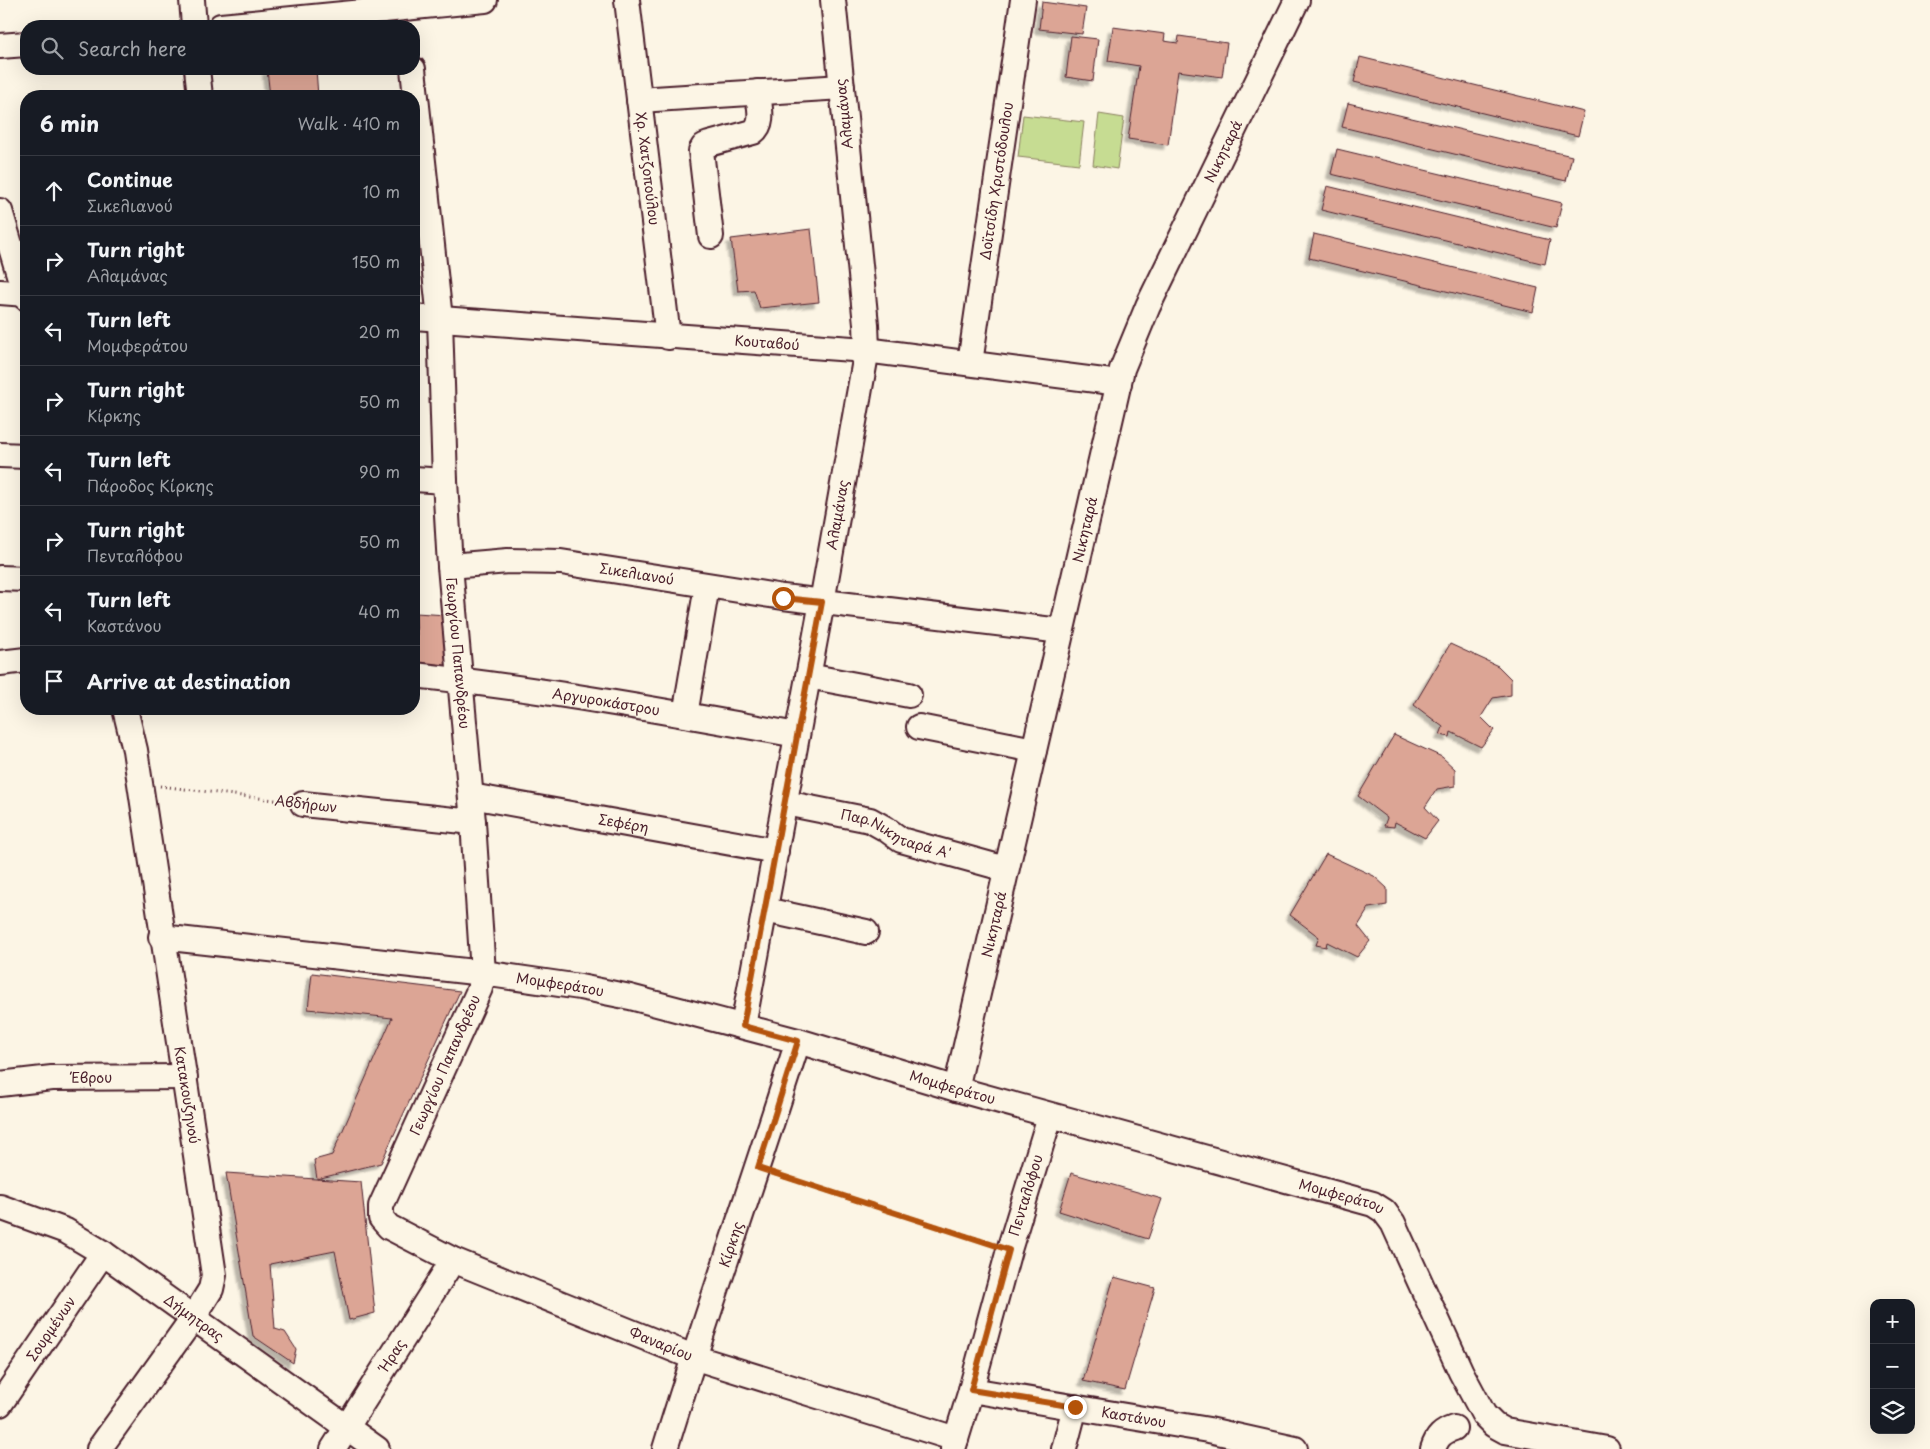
<!DOCTYPE html>
<html lang="en">
<head>
<meta charset="utf-8">
<style>
	:root { --surface:#171b24; --page:#20242c; --text:#f1f3f6; --muted:#9ea1a6; --line:#363941 }
	body { margin:0; font-family:"Playpen Sans",sans-serif; background:var(--page); color:var(--text) }
	.controls { position:absolute; right:15px; bottom:15px; display:grid; overflow:hidden; border-radius:10px; box-shadow:0 5px 20px #0002 }
	.controls button { width:45px; height:45px; display:grid; place-items:center; padding:0; border:0; border-bottom:1px solid var(--line); background:var(--surface); color:var(--text); font:25px sans-serif }
	.stop { position:absolute; width:15px; height:15px; margin:-11px; border:4px solid #b45309; border-radius:50%; background:#fff }
	.stop.end { background:#b45309; border-color:#fff; box-shadow:0 1px 5px #0008 }
	.list { margin:0; padding:0; list-style:none }
	h2 { display:flex; justify-content:space-between; align-items:center; height:65px; margin:0; padding:0 20px; font-size:21px }
	h2 small { font-size:16px; font-weight:400; color:var(--muted) }
	.list li { display:grid; grid-template-columns:32px 1fr auto; gap:15px; align-items:center; box-sizing:border-box; height:70px; padding:0 20px; border-top:1px solid var(--line) }
	.list b { display:block; font-size:19px; white-space:nowrap }
	.list p { margin:0; font-size:16px; white-space:nowrap; color:var(--muted) }
	.list em { font-size:16px; font-style:normal; color:var(--muted) }
	.icon { flex:none; width:28px; height:28px; fill:none; stroke:currentColor; stroke-width:2; stroke-linecap:round; stroke-linejoin:round }
	.map { position:relative; flex:none; width:1930px; height:1449px; overflow:hidden }
	.search { position:absolute; background:var(--surface); box-shadow:0 5px 20px #0002; left:20px; top:20px; width:400px; height:55px; display:flex; align-items:center; gap:12px; box-sizing:border-box; padding:0 18px; border-radius:20px; color:var(--muted); font-size:19px }
	.panel { position:absolute; background:var(--surface); box-shadow:0 5px 20px #0002; left:20px; top:90px; width:400px; height:625px; border-radius:20px }
	.map>svg:first-child { display:block }
	.green { fill:#c6dc92; stroke:#887e5e }
	.building { fill:#dca595; stroke:#4a1f2b; filter:url(#shadow) }
	.lines { fill:none; stroke-linecap:round; stroke-linejoin:round }
	.minor-casing { stroke:#4a1f2b; stroke-width:28 }
	.path { stroke:#4a1f2b; stroke-width:3; stroke-dasharray:1 4; stroke-linecap:butt }
	.minor { stroke:#fcf5e5; stroke-width:24 }
	.route { stroke:#b45309; stroke-width:6 }
	.labels { text-anchor:middle; stroke-width:4; stroke-linejoin:round; paint-order:stroke }
	.street-label { font-size:14px; fill:#4a1f2b; stroke:#fcf5e5 }
</style>
</head>
<body>
<div class="map">
<svg width="1930" height="1449" viewBox="0 0 1930 1449">
	<defs>
		<filter id="shadow"><feDropShadow dx="-4.5" dy="4.5" stdDeviation="1" flood-color="#0004"/></filter>
	</defs>
	<rect width="100%" height="100%" fill="#fcf5e5"/>
	<filter id="ink" filterUnits="userSpaceOnUse"><feTurbulence type="fractalNoise" baseFrequency=".02" numOctaves="2"/><feDisplacementMap in="SourceGraphic" scale="10" xChannelSelector="R" yChannelSelector="G"/><feConvolveMatrix kernelMatrix="1 2 1 2 8 2 1 2 1" color-interpolation-filters="sRGB"/></filter>
	<g filter="url(#ink)">
		<!-- green -->
		<path class="green" d="M1099 114 1124 118 1117 169 1093 165Z
			M1023 115 1084 122 1079 164 1018 157Z"/>
		<!-- building -->
		<path class="building" d="M1042 2 1086 8 1082 34 1039 29Z
			M1113 27 1165 34 1164 41 1178 43 1179 36 1227 43 1222 77 1178 71 1168 145 1128 139 1139 66 1108 61Z
			M1071 36 1098 39 1093 81 1066 77Z
			M1360 57 1584 112 1578 136 1354 82Z
			M278 69H316L318 96H270L267 70Z
			M1348 103 1572 156 1566 181 1342 127Z
			M1337 149 1562 203 1556 228 1331 174Z
			M1327 186 1550 240 1545 264 1321 210Z
			M811 229 819 302 760 308 754 290 738 291 731 239Z
			M1314 234 1538 288 1533 312 1309 258Z
			M416 613 446 615 451 669 418 665Z
			M1450 644 1498 666 1511 679V695L1493 698 1481 717 1494 730 1481 747 1451 732 1450 737 1440 735 1443 727 1414 705Z
			M1394 735 1442 757 1455 769V786L1437 789 1425 807 1438 821 1425 838 1395 822 1394 827 1384 826 1387 818 1358 796Z
			M1326 854 1374 876 1387 888V905L1369 908 1358 926 1370 941 1357 957 1327 942 1326 947 1316 945 1319 937 1290 915Z
			M312 973 460 991 381 1163 317 1179 314 1160 332 1155 392 1018 308 1009Z
			M226 1173 361 1182 375 1313 349 1320 335 1251 270 1264 275 1329 285 1332 296 1349 293 1363 253 1336Z
			M1071 1173 1162 1199 1148 1239 1059 1211Z
			M1114 1277 1155 1288 1125 1390 1083 1381Z"/>
		<g class="lines">
			<defs>
				<g id="minor">
					<path d="M192 0 194 26"/>
					<path id="s1" d="M627 0 668 337"/>
					<path d="M221 26 485 0"/>
					<path d="M0 46 26 44"/>
					<path d="M197 69 200 96"/>
					<path id="s2" d="M413 69 440 319 445 481 450 566 473 822 483 973 480 988 381 1206V1218L389 1227 453 1260 693 1357 956 1439"/>
					<path d="M639 100 842 87"/>
					<path d="M0 211 26 298"/>
					<path d="M711 236 701 151 704 146 709 144 753 132C765 123 759 106 758 92"/>
					<path d="M0 292 26 294"/>
					<path id="s3" d="M414 317 866 350 1119 383"/>
					<path id="s4" d="M970 363 1023 0"/>
					<path d="M0 455 26 456"/>
					<path d="M414 479 445 481"/>
					<path id="s5" d="M450 566 508 561 561 562 783 597 1061 631"/>
					<path d="M0 578 26 579"/>
					<path d="M0 663 26 660"/>
					<path id="s6" d="M414 675C542 689 670 712 797 735"/>
					<path d="M808 676 909 695"/>
					<path d="M685 715 707 586"/>
					<path d="M919 727 1034 750"/>
					<path id="s7" d="M471 796 776 851"/>
					<path id="s8" d="M785 803 870 820 886 829 901 840 1006 869"/>
					<path d="M303 804 473 822"/>
					<path d="M765 910 866 932"/>
					<path id="s9" d="M161 937 483 973 580 987 630 997 798 1041 960 1090 1373 1204 1384 1211 1393 1223 1461 1372 1484 1415 1494 1425 1505 1431 1607 1449"/>
					<path id="s10" d="M743 1026 822 602 867 349 866 324 833 0"/>
					<path id="s11" d="M0 1084 52 1078 185 1077"/>
					<path id="s12" d="M956 1089 1122 369 1148 306 1297 0"/>
					<path id="s13" d="M0 1207 66 1231 103 1253 377 1449"/>
					<path id="s14" d="M971 1390 1209 1430 1295 1449"/>
					<path id="s15" d="M0 1404 103 1253"/>
					<path d="M99 1449 193 1318 211 1289 214 1275 135 750 125 709"/>
					<path id="s16" d="M333 1449 453 1260"/>
					<path id="s17" d="M665 1449C707 1312 755 1177 798 1041"/>
					<path id="s18" d="M953 1449 971 1390 1009 1250 1050 1116"/>
					<path d="M1064 1449 1075 1407"/>
					<path d="M1433 1449C1437 1437 1442 1432 1454 1428"/>
				</g>
			</defs>
			<!-- minor casing -->
			<use href="#minor" class="minor-casing"/>
			<!-- path -->
			<path class="path" d="M160 786 283 801
				M775 1174 990 1243"/>
			<!-- minor -->
			<use href="#minor" class="minor"/>
		</g>
	</g>
	<g class="lines" filter="url(#ink)">
		<!-- route -->
		<path class="route" d="M783 598 822 602 743 1026 798 1041 758 1168 1009 1250 971 1390 1075 1407"/>
	</g>
	<g class="labels">
		<!-- street labels -->
		<g class="street-label">
			<text transform="translate(844 114) rotate(-96)" y="5">Αλαμάνας</text>
			<text dy="5" stroke="none"><textPath href="#s12" startOffset="979">Νικηταρά</textPath></text>
			<text dy="5" stroke="none"><textPath href="#s1" startOffset="170">Χρ. Χατζοπούλου</textPath></text>
			<text dy="5" stroke="none"><textPath href="#s4" startOffset="184">Δοϊτσίδη Χριστόδουλου</textPath></text>
			<text dy="5" stroke="none"><textPath href="#s3" startOffset="354">Κουταβού</textPath></text>
			<text dy="5" stroke="none"><textPath href="#s10" startOffset="520">Αλαμάνας</textPath></text>
			<text dy="5" stroke="none"><textPath href="#s12" startOffset="574">Νικηταρά</textPath></text>
			<text dy="5" stroke="none"><textPath href="#s5" startOffset="188">Σικελιανού</textPath></text>
			<text dy="5" stroke="none"><textPath href="#s2" startOffset="586">Γεωργίου Παπανδρέου</textPath></text>
			<text dy="5" stroke="none"><textPath href="#s6" startOffset="194">Αργυροκάστρου</textPath></text>
			<text transform="translate(306 804) rotate(7)" y="5">Αβδήρων</text>
			<text dy="5" stroke="none"><textPath href="#s7" startOffset="155">Σεφέρη</textPath></text>
			<text dy="5" stroke="none"><textPath href="#s8" startOffset="116">Παρ.Νικηταρά Α'</textPath></text>
			<text dy="5" stroke="none"><textPath href="#s12" startOffset="169">Νικηταρά</textPath></text>
			<text dy="5" stroke="none"><textPath href="#s9" startOffset="402">Μομφεράτου</textPath></text>
			<text transform="translate(445 1065) rotate(-66)" y="5">Γεωργίου Παπανδρέου</text>
			<text dy="5" stroke="none"><textPath href="#s11" startOffset="92">Έβρου</textPath></text>
			<text dy="5" stroke="none"><textPath href="#s9" startOffset="808">Μομφεράτου</textPath></text>
			<text transform="translate(187 1095) rotate(81)" y="5">Κατακουζηνού</text>
			<text dy="5" stroke="none"><textPath href="#s18" startOffset="264">Πενταλόφου</textPath></text>
			<text dy="5" stroke="none"><textPath href="#s9" startOffset="1212">Μομφεράτου</textPath></text>
			<text dy="5" stroke="none"><textPath href="#s17" startOffset="215">Κίρκης</textPath></text>
			<text dy="5" stroke="none"><textPath href="#s13" startOffset="225">Δήμητρας</textPath></text>
			<text dy="5" stroke="none"><textPath href="#s15" startOffset="91">Σουρμένων</textPath></text>
			<text dy="5" stroke="none"><textPath href="#s2" startOffset="1482">Φαναρίου</textPath></text>
			<text dy="5" stroke="none"><textPath href="#s16" startOffset="111">Ήρας</textPath></text>
			<text dy="5" stroke="none"><textPath href="#s14" startOffset="165">Καστάνου</textPath></text>
		</g>
	</g>
</svg>
<div class="controls">
<button>+</button>
<button>−</button>
<button><svg class="icon" aria-label="layers" viewBox="0 0 24 24"><path d="M12 4l9 5-9 5-9-5zM3 14l9 5 9-5"/></svg></button>
</div>
<div class="stop" style="left:783px;top:598px"></div>
<div class="stop end" style="left:1075px;top:1407px"></div>
<div class="search"><svg class="icon" aria-label="search" viewBox="0 0 24 24"><circle cx="10" cy="10" r="6"/><path d="M15 15l6 6"/></svg>Search here</div>
<section class="panel">
<h2>6 min<small>Walk · 410 m</small></h2>
<ul class="list">
<li><svg class="icon" aria-label="ahead" viewBox="0 0 24 24"><path d="M12 20V5M6 11l6-6 6 6"/></svg><div><b>Continue</b><p>Σικελιανού</p></div><em>10 m</em></li>
<li><svg class="icon" aria-label="right" viewBox="0 0 24 24"><path d="M7 20v-9h11M14 6l5 5-5 5"/></svg><div><b>Turn right</b><p>Αλαμάνας</p></div><em>150 m</em></li>
<li><svg class="icon" aria-label="left" viewBox="0 0 24 24"><path d="M17 20v-9H6M10 6l-5 5 5 5"/></svg><div><b>Turn left</b><p>Μομφεράτου</p></div><em>20 m</em></li>
<li><svg class="icon" aria-label="right" viewBox="0 0 24 24"><path d="M7 20v-9h11M14 6l5 5-5 5"/></svg><div><b>Turn right</b><p>Κίρκης</p></div><em>50 m</em></li>
<li><svg class="icon" aria-label="left" viewBox="0 0 24 24"><path d="M17 20v-9H6M10 6l-5 5 5 5"/></svg><div><b>Turn left</b><p>Πάροδος Κίρκης</p></div><em>90 m</em></li>
<li><svg class="icon" aria-label="right" viewBox="0 0 24 24"><path d="M7 20v-9h11M14 6l5 5-5 5"/></svg><div><b>Turn right</b><p>Πενταλόφου</p></div><em>50 m</em></li>
<li><svg class="icon" aria-label="left" viewBox="0 0 24 24"><path d="M17 20v-9H6M10 6l-5 5 5 5"/></svg><div><b>Turn left</b><p>Καστάνου</p></div><em>40 m</em></li>
<li><svg class="icon" aria-label="arrive" viewBox="0 0 24 24"><path d="M6 21V4h12l-3 4 3 4H6"/></svg><div><b>Arrive at destination</b></div></li>
</ul>
</section>
</div>
</body>
</html>
